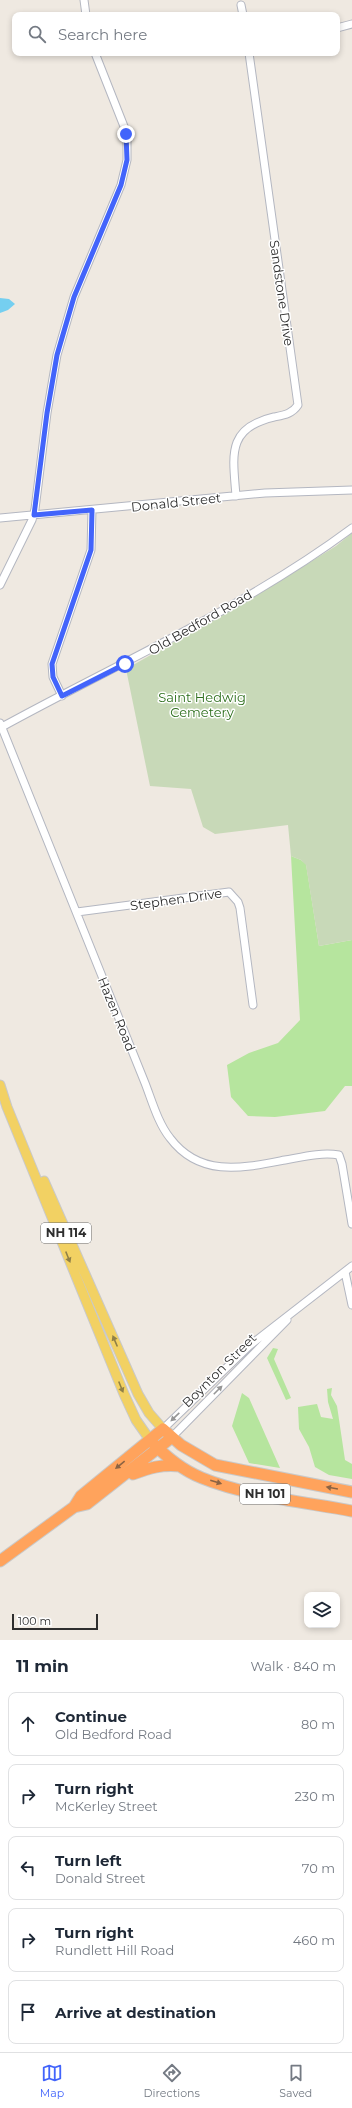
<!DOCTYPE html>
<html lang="en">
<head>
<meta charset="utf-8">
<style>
	:root { --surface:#fff; --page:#f6f6f7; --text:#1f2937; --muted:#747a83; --line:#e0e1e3; --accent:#4264fb }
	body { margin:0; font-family:Montserrat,sans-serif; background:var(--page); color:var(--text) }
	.controls { position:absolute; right:12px; bottom:12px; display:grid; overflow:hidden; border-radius:8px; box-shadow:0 2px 6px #0003 }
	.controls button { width:36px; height:36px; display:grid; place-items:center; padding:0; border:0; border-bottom:1px solid var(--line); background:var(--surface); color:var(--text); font:20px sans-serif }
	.scale { position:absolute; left:12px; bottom:10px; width:86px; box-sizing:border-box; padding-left:4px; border:2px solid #2e2e2e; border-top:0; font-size:11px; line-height:14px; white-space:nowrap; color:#2e2e2e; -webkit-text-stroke:3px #fff; paint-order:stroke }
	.stop { position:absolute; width:12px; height:12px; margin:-9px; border:3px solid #4264fb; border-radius:50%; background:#fff }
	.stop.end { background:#4264fb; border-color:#fff; box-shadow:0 1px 4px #0008 }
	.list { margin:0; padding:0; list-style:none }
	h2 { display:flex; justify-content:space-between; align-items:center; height:52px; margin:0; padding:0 16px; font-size:17px }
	h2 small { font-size:13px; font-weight:400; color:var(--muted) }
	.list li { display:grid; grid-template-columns:26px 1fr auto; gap:12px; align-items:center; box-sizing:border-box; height:64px; margin:0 8px 8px; padding:0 8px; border:1px solid var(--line); border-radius:8px }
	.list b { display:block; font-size:15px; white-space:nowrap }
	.list p { margin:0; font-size:13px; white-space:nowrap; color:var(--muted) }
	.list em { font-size:13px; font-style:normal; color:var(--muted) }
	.icon { flex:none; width:22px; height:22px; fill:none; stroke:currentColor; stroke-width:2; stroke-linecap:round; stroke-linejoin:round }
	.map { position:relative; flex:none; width:352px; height:1640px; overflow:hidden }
	.search { position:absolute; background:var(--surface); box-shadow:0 2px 6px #0003; left:12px; right:12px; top:12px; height:44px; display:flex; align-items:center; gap:10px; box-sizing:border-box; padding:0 14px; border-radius:8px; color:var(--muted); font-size:15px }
	.sheet { height:412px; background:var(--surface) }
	nav { display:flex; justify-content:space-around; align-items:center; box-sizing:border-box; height:56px; border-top:1px solid var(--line); background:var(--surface); font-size:11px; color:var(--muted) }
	nav a { display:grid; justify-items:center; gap:2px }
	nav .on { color:var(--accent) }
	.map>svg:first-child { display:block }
	.green { fill:#b6e59e }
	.cemetery { fill:#c8d9b8 }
	.water { fill:#75cff0 }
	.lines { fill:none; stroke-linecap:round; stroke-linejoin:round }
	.minor-casing { stroke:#b4b7c1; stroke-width:9 }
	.major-casing { stroke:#c9c9c9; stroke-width:11 }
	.highway-casing { stroke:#c9c9c9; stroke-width:13 }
	.minor { stroke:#fff; stroke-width:7 }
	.major { stroke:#f2d163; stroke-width:9 }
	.highway { stroke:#ffa35c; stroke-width:11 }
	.oneway { fill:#908048 }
	.oneway2 { fill:#969696 }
	.oneway3 { fill:#8c6343 }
	.route { stroke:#4264fb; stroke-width:5 }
	.labels { text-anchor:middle; stroke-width:3; stroke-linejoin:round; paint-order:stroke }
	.shield { fill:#fff; stroke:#6d6d6d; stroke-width:1 }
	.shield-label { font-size:12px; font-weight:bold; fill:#2e2e2e }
	.street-label { font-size:13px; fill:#2e2e2e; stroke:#fff }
	.park-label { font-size:13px; fill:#2c6e1b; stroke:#fff }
</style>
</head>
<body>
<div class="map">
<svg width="352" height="1640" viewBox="0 0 352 1640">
	<rect width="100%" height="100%" fill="#efe9e1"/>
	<!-- green -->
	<path class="green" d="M291 856 301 860 306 864 319 946 352 940V1086H345L325 1111 275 1117 248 1116 231 1097 227 1065 249 1053 278 1043 300 1020Z
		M273 1348 278 1349 274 1359 291 1398 286 1400 267 1358Z
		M332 1388 331 1395 337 1406 345 1460 352 1464V1479L329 1475 315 1467 309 1447 299 1429 298 1407 317 1404 321 1417 333 1419 328 1402 327 1389Z
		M242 1393 249 1398 280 1468 249 1463 232 1426Z"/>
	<!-- cemetery -->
	<path class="cemetery" d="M352 533V940L319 946 306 865 301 860 291 856 288 825 215 834 203 827 191 789 150 786 126 669 262 592 336 546Z"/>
	<!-- water -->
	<path class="water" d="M0 298 9 299 15 304 8 310 0 313Z"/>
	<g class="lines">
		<defs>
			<path id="minor" d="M84 0 86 15
				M241 5 243 15
				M337 28 352 24
				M236 496C233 456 226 428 274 417 284 415 292 414 298 405L249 53
				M0 518 265 493 352 490
				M0 585 32 520 35 509 47 413 57 355 74 297 121 185 127 160V134L95 53
				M62 696 53 677 52 664 91 550 92 510
				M0 723 145 1083C152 1101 158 1123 170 1138 200 1178 243 1168 285 1160 302 1157 321 1152 339 1155L342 1164 352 1224
				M0 728C118 663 243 609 352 528
				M77 912 229 892 238 902 240 908 253 1005
				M345 1272 352 1305
				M163 1429 249 1346 352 1266
				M171 1438 287 1320"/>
			<path id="major" d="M0 1085 7 1107 124 1394 136 1420 150 1440
				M44 1181 138 1394 149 1413 163 1429"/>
			<path id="highway" d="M150 1440C164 1455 182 1470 202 1478 246 1496 304 1502 352 1511
				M133 1474C149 1468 162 1464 180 1466
				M74 1507 87 1504 171 1438
				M0 1561 74 1507 81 1496 163 1429 181 1445 215 1465 352 1492"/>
		</defs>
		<!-- minor casing -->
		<use href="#minor" class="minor-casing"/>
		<!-- major casing -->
		<use href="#major" class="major-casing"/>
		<!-- highway casing -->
		<use href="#highway" class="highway-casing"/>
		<!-- minor -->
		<use href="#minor" class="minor"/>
		<!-- major -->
		<use href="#major" class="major"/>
		<!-- highway -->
		<use href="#highway" class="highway"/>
	</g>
	<!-- one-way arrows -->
	<defs><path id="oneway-solid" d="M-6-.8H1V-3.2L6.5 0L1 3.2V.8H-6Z"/></defs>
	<g class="oneway">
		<use href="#oneway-solid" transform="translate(68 1257) rotate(68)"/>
		<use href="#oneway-solid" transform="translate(115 1341) rotate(-113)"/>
		<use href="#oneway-solid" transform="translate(121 1387) rotate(68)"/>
	</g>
	<g class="oneway2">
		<use href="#oneway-solid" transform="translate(218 1390) rotate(-45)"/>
		<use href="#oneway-solid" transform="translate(175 1417) rotate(136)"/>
	</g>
	<g class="oneway3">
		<use href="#oneway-solid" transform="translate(120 1465) rotate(141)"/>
		<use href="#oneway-solid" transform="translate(216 1482) rotate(17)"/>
		<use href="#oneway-solid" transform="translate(332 1488) rotate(-170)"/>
	</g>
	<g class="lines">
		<!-- route -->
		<path class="route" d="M125 664 62 696 53 677 52 664 91 550 92 510 34 515 47 413 57 355 74 297 121 185 127 160 126 134"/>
	</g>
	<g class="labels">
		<!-- shield labels -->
		<g class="shield">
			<rect x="41" y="1223" width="50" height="20" rx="3"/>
			<rect x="240" y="1484" width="50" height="20" rx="3"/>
		</g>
		<g class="shield-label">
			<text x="66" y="1237">NH 114</text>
			<text x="265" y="1498">NH 101</text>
		</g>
		<!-- street labels -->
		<g class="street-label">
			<text transform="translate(282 293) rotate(82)" y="5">Sandstone Drive</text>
			<text transform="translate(176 502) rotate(-6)" y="5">Donald Street</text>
			<text transform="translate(200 622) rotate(-30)" y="5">Old Bedford Road</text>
			<text transform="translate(176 899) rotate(-8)" y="5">Stephen Drive</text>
			<text transform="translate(117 1014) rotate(68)" y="5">Hazen Road</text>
			<text transform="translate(219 1370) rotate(-45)" y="5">Boynton Street</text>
		</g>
		<!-- park labels -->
		<g class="park-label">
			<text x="202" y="702">Saint Hedwig<tspan x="202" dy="15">Cemetery</tspan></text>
		</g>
	</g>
</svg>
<div class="controls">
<button><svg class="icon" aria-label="layers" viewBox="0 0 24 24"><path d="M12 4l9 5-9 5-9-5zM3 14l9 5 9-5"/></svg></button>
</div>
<div class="scale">100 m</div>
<div class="stop" style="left:125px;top:664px"></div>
<div class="stop end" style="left:126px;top:134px"></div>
<div class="search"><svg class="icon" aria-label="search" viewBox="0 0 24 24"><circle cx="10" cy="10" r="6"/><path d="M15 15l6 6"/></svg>Search here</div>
</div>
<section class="sheet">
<h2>11 min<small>Walk · 840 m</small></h2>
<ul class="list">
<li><svg class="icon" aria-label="ahead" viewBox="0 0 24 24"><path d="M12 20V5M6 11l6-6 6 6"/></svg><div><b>Continue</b><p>Old Bedford Road</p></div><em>80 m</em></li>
<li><svg class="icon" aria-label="right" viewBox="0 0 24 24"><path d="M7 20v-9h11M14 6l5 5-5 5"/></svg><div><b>Turn right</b><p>McKerley Street</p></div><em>230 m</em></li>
<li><svg class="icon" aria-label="left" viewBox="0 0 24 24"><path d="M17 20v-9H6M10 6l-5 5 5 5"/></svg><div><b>Turn left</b><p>Donald Street</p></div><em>70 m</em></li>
<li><svg class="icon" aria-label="right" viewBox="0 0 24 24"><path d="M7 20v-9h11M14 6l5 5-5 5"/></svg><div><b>Turn right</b><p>Rundlett Hill Road</p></div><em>460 m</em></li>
<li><svg class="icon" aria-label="arrive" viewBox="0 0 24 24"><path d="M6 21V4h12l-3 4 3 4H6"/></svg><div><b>Arrive at destination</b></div></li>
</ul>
</section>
<nav>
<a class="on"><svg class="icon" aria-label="map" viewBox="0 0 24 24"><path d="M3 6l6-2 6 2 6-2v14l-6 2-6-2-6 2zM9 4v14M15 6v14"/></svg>Map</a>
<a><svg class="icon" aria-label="directions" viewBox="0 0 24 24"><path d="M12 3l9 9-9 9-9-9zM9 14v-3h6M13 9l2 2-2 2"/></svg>Directions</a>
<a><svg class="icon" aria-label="saved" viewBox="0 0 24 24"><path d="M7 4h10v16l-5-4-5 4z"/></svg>Saved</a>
</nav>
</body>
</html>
